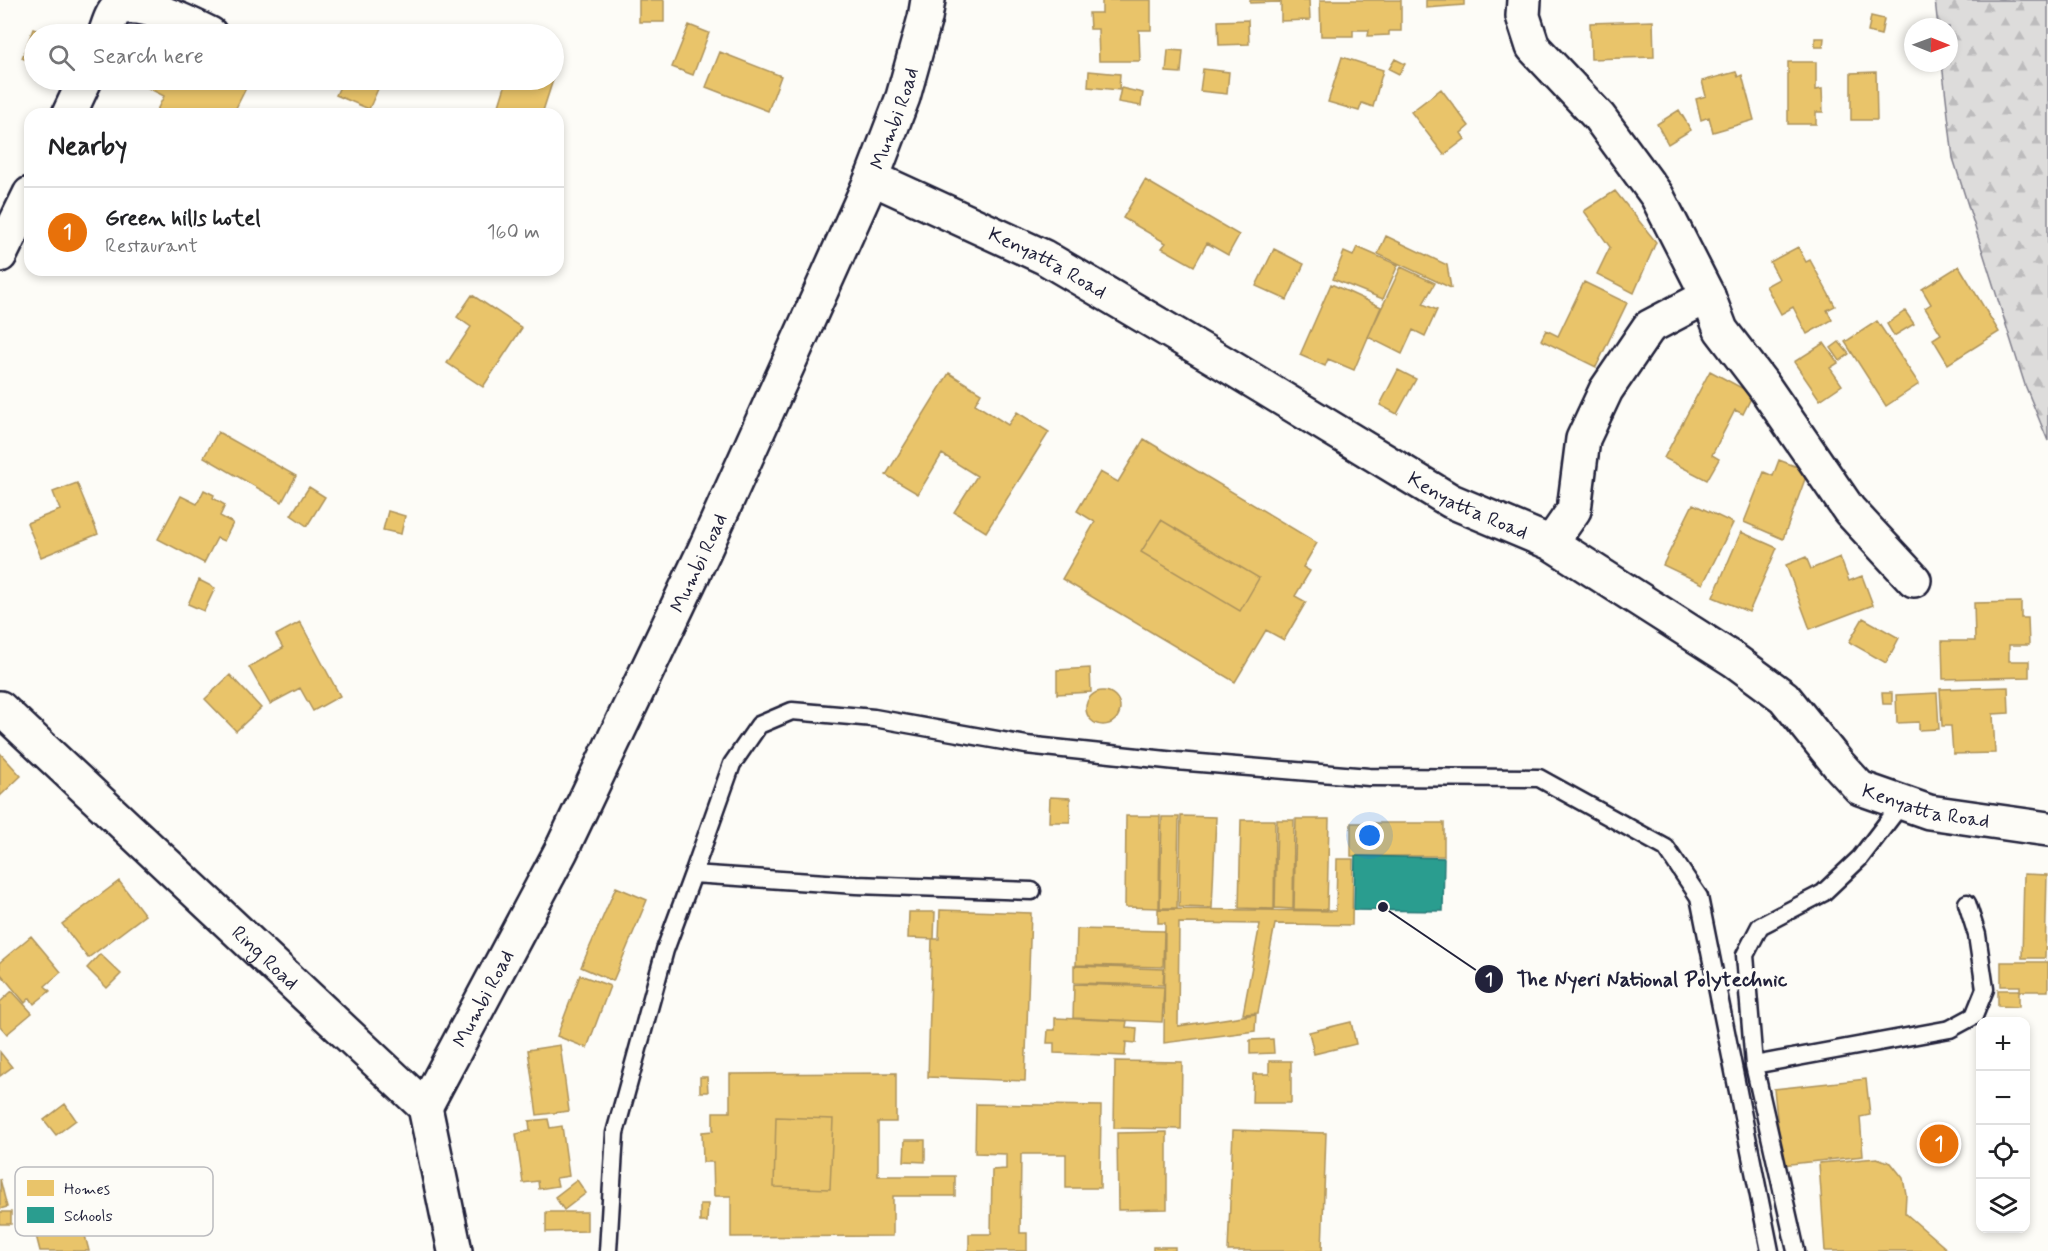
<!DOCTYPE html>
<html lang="en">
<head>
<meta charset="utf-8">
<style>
	:root { --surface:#fff; --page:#f6f6f6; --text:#202124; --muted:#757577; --line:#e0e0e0; --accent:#1a73e8 }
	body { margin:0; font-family:Mynerve,sans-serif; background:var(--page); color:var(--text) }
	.controls { position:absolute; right:18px; bottom:18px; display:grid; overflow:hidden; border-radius:12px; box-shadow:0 3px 9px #0003 }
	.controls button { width:54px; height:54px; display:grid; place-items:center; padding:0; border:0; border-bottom:2px solid var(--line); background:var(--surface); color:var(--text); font:30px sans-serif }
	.compass { position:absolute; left:1904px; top:18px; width:54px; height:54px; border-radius:50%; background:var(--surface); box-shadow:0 3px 9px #0003; rotate:91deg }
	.you { position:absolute; left:1370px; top:836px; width:21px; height:21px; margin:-15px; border:4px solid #fff; border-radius:50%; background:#1a73e8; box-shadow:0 0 0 9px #1a73e833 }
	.badge { display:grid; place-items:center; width:39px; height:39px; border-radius:50%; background:var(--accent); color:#fff; font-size:20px; font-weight:700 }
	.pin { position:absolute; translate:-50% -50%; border:3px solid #fff; box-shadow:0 2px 6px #0006 }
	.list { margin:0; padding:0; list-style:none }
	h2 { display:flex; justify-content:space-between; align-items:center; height:78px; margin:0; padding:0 24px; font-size:26px }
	h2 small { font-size:20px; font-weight:400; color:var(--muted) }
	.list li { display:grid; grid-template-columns:39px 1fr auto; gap:18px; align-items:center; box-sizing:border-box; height:90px; padding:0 24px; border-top:2px solid var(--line) }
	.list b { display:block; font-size:22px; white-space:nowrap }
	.list p { margin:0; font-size:20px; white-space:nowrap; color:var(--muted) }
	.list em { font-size:20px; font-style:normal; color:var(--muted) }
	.icon { flex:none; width:33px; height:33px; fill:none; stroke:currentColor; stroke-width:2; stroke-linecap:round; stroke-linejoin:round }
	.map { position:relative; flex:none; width:2048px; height:1251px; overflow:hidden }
	.search { position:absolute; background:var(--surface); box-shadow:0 3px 9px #0003; left:24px; top:24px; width:540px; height:66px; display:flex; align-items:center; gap:15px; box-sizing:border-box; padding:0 21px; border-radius:33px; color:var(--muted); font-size:22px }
	.panel { position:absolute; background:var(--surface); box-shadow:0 3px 9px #0003; left:24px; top:108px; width:540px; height:168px; border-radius:18px }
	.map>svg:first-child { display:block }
	.forest { fill:url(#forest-firs); stroke:#807f8b; stroke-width:1.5 }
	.homes { fill:#e9c46a; stroke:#ad935c; stroke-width:1.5; fill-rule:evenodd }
	.schools { fill:#2a9d8f; stroke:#287876; stroke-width:1.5 }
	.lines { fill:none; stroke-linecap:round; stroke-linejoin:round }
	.lane-casing { stroke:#22223b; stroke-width:21 }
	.street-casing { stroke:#22223b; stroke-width:38 }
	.lane { stroke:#fdfcf7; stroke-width:16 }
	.street { stroke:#fdfcf7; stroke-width:33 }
	.labels { text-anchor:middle; stroke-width:6; stroke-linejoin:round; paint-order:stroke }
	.street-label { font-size:20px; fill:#22223b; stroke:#fdfcf7 }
	.key { fill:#fdfcf7; stroke:#bbbbbf; stroke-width:1.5 }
	.key-label { font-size:16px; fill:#22223b }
	.leader { fill:none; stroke:#22223b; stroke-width:2 }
	.callout-dot { fill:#22223b; stroke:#fdfcf7; stroke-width:2 }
	.mark-label { font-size:18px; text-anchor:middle; font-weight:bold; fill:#fff }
	.callout-label { font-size:21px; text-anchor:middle; font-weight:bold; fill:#22223b; stroke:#fdfcf7; stroke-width:6; stroke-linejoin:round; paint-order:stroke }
</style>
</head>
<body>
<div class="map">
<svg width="2048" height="1251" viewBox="0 0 2048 1251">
	<defs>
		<pattern id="forest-firs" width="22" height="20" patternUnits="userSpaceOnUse" patternTransform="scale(1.5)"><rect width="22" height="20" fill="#dddcdb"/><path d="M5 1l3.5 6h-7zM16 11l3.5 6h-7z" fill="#bdbcbd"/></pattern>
	</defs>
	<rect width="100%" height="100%" fill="#fdfcf7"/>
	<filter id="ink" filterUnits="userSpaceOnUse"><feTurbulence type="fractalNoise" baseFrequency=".0167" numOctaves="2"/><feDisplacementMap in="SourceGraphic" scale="12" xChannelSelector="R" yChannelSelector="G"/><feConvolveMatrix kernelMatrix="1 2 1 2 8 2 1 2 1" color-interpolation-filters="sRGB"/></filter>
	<g filter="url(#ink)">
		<!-- forest -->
		<path class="forest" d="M1935 0H2048V441L2025 385 1953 158 1942 63H1949V27H1938Z"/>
		<!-- homes -->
		<path class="homes" d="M639 0H664V22H639Z
			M1102 0H1151V30H1139L1140 61H1099L1098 29H1090L1089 13H1102Z
			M1250 0H1309L1310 20 1281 21V2L1250 3Z
			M1320 0H1401V31H1389V35L1368 36 1369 30H1353V36H1321Z
			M1426 0H1464V5L1426 8Z
			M1871 16 1884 19 1881 35 1868 32Z
			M1248 20 1249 44 1219 45 1218 21Z
			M1653 21 1654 57 1591 59 1590 23Z
			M689 25 709 33 693 75 672 67Z
			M33 29 49 34H34V63L22 58Z
			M1815 38H1824L1823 47H1815Z
			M1168 50 1183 51 1181 73 1166 72Z
			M720 52 781 76 768 111 706 87Z
			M1342 57 1383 70 1373 107 1362 103 1359 111 1328 102Z
			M1395 59 1405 64 1399 74 1389 69Z
			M1788 62H1816V90L1822 89 1823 112H1816V124H1788Z
			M1203 69 1229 72 1227 94 1200 91Z
			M1089 71 1120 74 1119 90 1088 87Z
			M1736 72 1738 77 1742 75 1754 120 1713 132 1709 117 1701 120 1696 99 1706 96 1702 81Z
			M1876 72 1877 120H1851V73Z
			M152 80H250L233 114H201L195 111 194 114H165L157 110 164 96 148 88Z
			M343 80H356L378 89 369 109 336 95Z
			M507 80H553L542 114H505L497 112Z
			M1121 88 1143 93 1141 106 1118 102Z
			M1441 89 1469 126 1461 133 1465 139 1444 155 1411 112Z
			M1679 110 1691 130 1668 144 1657 124Z
			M1145 180 1239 235 1228 255 1207 243 1194 266 1162 248 1166 243 1123 218Z
			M1615 191 1656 242 1634 293 1597 274 1610 247 1584 211Z
			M1386 236 1447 265 1451 288 1378 254Z
			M1357 247 1398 265 1383 299 1333 279 1344 252 1353 256Z
			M1798 247 1806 262 1810 260 1835 306 1827 310 1832 320 1807 334 1793 307 1781 314 1766 286 1779 279 1770 262Z
			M1274 249 1304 264 1287 300 1256 286Z
			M1959 266 1999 332 1948 364 1933 339 1941 334 1925 308 1931 304 1922 289Z
			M1401 267 1435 283 1423 304 1437 310 1425 336 1413 330 1402 354 1368 337Z
			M1584 282 1627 303 1596 367 1541 340 1546 330 1558 336Z
			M1331 284 1381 307 1354 370 1328 359 1325 366 1300 355Z
			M472 295 522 328 483 387 447 363 471 327 457 317Z
			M1905 311 1914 324 1894 336 1887 324Z
			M1877 321 1919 384 1886 406 1845 342Z
			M1839 342 1849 354 1840 361 1831 348Z
			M1824 343 1838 363 1830 368 1842 385 1820 400 1794 362Z
			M1398 370 1416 379 1397 414 1380 405Z
			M1710 371 1753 394 1743 414 1735 410 1712 455 1719 459 1707 480 1664 458Z
			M949 373 981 393 975 404 1008 425 1017 412 1049 432 986 532 954 512 977 476 942 454 918 494 886 475Z
			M218 432 296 476 282 502 204 457Z
			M1144 439 1317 543 1303 567 1310 571 1295 596 1306 602 1284 640 1266 630 1235 682 1062 579 1095 522 1077 511 1100 472 1118 482ZM1161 520 1259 578 1240 611 1141 552Z
			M1779 460 1808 471 1783 539 1744 522 1764 472 1773 476Z
			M77 483 98 534 41 557 27 523 60 510 53 492Z
			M309 487 325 497 307 526 291 515Z
			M204 490 214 495 213 498 225 505 220 516 233 523 224 541 217 538 204 563 158 539 181 496 197 504Z
			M1693 504 1733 523 1703 584 1663 565Z
			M388 511 405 516 401 534 383 530Z
			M1161 520 1259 578 1240 611 1141 552Z
			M1741 532 1777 548 1749 612 1713 597Z
			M1806 557 1811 569 1840 557 1849 581 1862 576 1873 605 1810 629 1786 565Z
			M199 580 215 588 204 611 188 604Z
			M2021 602V618H2028L2029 645H2009V661H2029V677L1943 679 1942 641H1975L1974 603Z
			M1863 618 1899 638 1886 663 1849 642Z
			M300 622 340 696 313 711 300 688 270 704 249 667 283 648 276 635Z
			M1090 668 1091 692 1057 694V670Z
			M230 675 261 708 236 731 205 699Z
			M2008 687 2009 713 1993 714 1995 753 1953 754 1951 726H1942L1940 689Z
			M1086 708a17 17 0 1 1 34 0a17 17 0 1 1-34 0Z
			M1882 693H1892V704H1883Z
			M1937 693 1939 729 1919 730V722L1897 723 1896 695Z
			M0 753 21 776 0 796Z
			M1050 797 1070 798V822H1049Z
			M1126 816H1160L1159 908 1125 907Z
			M1181 816 1216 817 1212 908 1179 907Z
			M1162 817H1179L1177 908H1160Z
			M1296 819H1329L1327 910 1294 909Z
			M1241 820H1275L1274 909 1239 908Z
			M1277 820H1294L1293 909 1275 908Z
			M1351 823H1444V856H1351Z
			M1337 859H1353L1352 925 1275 924 1258 1013 1243 1014 1260 924 1179 923 1178 1026 1256 1014 1255 1031 1164 1043 1165 923H1158V909L1336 911Z
			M2024 874 2047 875 2045 958H2022Z
			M119 881 145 915 88 958 62 924Z
			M616 887 647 900 613 981 581 967Z
			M940 910 1031 913 1025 1081 928 1077 932 939H939Z
			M909 912H935L934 939 908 938Z
			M1077 929 1164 931 1163 967 1076 965Z
			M31 936 61 972 45 986 50 991 34 1004 30 998 25 1003 0 973V962Z
			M100 954 121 974 107 988 87 968Z
			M2001 962H2048V991H2020V986H2001Z
			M1074 966 1164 969 1163 985 1074 983Z
			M580 975 610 986 587 1048 557 1036Z
			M1074 984 1164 987 1162 1022 1073 1018Z
			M1998 990H2019V1007L1998 1006Z
			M12 991 32 1013 7 1034 0 1026V1002Z
			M1055 1018 1127 1021 1126 1027 1137 1028 1136 1043 1126 1042 1125 1056 1054 1053V1043H1047L1048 1030H1055Z
			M1351 1022 1356 1044 1314 1054 1309 1032Z
			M1273 1039 1274 1053 1250 1054V1040Z
			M560 1045 569 1111 537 1115 528 1050Z
			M0 1052 12 1067 0 1076Z
			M1115 1061 1182 1062 1181 1129 1114 1128Z
			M1269 1061H1291V1103H1252L1253 1074H1269Z
			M896 1073V1122H878V1176H955V1196H893V1236L731 1237V1196H714L713 1162H703L702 1132 713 1131V1112H730V1074ZM776 1117 833 1119 830 1189 774 1187Z
			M700 1077H707L708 1092H700Z
			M1866 1079 1870 1115 1860 1117 1863 1156 1782 1165 1774 1089Z
			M65 1104 76 1120 56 1135 44 1120Z
			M976 1104 1101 1106 1100 1188H1066V1154H1021L1020 1233H1027V1251H969V1234H991L992 1170 1006 1169V1154L975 1153Z
			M776 1117 833 1119 830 1189 774 1187Z
			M548 1119 550 1128 562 1126 569 1176 556 1178 558 1186 539 1189 538 1181 523 1183 516 1134 530 1131 529 1121Z
			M1233 1130 1326 1133 1322 1251H1228Z
			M1167 1132V1209L1118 1210 1117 1133Z
			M905 1140H925V1162L904 1161Z
			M1877 1158 1891 1163 1903 1178 1906 1194 1905 1213 1949 1251H1825L1819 1163Z
			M0 1179 7 1207 0 1209Z
			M577 1180 586 1193 564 1210 555 1197Z
			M75 1196 89 1251H40L29 1208Z
			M700 1204H708L707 1222H700Z
			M0 1212H11V1224H0Z
			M546 1212H587V1231L546 1232Z
			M1153 1247H1175V1251H1153Z"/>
		<!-- schools -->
		<path class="schools" d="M1355 856 1444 858 1443 911 1354 910Z"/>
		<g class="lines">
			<defs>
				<path id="lane" d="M693 874 732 764 759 725 792 711 874 718 1026 745 1176 761 1369 777 1539 778 1666 848 1699 897 1770 1251
					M1754 1065 1950 1029 1974 1016 1985 989 1977 935 1967 903
					M608 1251 615 1133 665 950 693 874 856 885 1032 891
					M1796 1251 1754 1065 1745 955 1760 926 1823 893 1860 858 1903 802"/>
				<g id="street">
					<path d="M1524 0 1523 16 1533 47 1599 117 1657 196 1708 296 1721 330 1763 385 1849 510 1914 580"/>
					<path d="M105 34C108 27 111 14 117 9 142 0 186 22 210 34"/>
					<path d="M69 114 85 80"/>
					<path id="s1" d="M872 178 1044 257 1222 362 1451 501 1551 543 1734 660 1784 697 1838 764 1860 788 1929 812 2048 829"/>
					<path d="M0 255 30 194"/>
					<path d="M1551 543 1574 510 1583 439 1606 390 1649 327 1708 296"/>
					<path id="s2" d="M0 708 425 1107 455 1251"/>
					<path id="s3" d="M425 1107 561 851 704 551 872 178 903 97 925 18 928 0"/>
				</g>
			</defs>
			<!-- lane casing -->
			<use href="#lane" class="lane-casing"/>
			<!-- street casing -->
			<use href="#street" class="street-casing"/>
			<!-- lane -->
			<use href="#lane" class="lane"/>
			<!-- street -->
			<use href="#street" class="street"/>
		</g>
	</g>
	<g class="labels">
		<!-- street labels -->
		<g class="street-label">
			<text dy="7" stroke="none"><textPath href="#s3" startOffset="1095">Mumbi Road</textPath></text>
			<text dy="7" stroke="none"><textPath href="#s1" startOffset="195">Kenyatta Road</textPath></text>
			<text dy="7" stroke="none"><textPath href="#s1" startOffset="681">Kenyatta Road</textPath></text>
			<text dy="7" stroke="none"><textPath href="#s3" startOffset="609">Mumbi Road</textPath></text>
			<text dy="7" stroke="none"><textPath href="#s1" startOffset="1239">Kenyatta Road</textPath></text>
			<text dy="7" stroke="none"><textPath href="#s2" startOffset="364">Ring Road</textPath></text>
			<text dy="7" stroke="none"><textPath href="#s3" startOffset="123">Mumbi Road</textPath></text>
		</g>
	</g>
	<!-- legend -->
	<rect x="15" y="1167" width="198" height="69" rx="9" class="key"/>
	<rect x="27" y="1180" width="27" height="16" fill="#e9c46a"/>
	<rect x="27" y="1207" width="27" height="16" fill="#2a9d8f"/>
	<g class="key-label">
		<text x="64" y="1194">Homes</text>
		<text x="64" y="1221">Schools</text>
	</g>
	<!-- callouts -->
	<path class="leader" d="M1383 907L1489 979"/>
	<g class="callout-dot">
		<circle cx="1383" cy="907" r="6"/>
		<circle cx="1489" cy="979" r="15"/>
	</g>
	<g class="mark-label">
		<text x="1489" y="985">1</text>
	</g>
	<g class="callout-label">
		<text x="1652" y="986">The Nyeri National Polytechnic</text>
	</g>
</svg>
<div class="controls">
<button>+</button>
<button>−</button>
<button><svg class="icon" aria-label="locate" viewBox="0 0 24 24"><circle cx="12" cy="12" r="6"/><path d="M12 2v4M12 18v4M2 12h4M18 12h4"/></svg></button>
<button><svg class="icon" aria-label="layers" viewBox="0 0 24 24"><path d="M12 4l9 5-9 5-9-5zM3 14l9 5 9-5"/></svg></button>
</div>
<svg class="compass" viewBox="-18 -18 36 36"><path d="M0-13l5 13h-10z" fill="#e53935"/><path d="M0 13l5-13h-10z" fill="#757577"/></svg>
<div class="you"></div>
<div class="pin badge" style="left:1939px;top:1144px;background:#e8710a">1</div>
<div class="search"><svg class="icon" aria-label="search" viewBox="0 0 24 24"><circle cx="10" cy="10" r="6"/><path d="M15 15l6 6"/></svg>Search here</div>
<section class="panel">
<h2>Nearby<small></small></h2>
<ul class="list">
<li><span class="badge" style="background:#e8710a">1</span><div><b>Green hills hotel</b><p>Restaurant</p></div><em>160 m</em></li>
</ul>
</section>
</div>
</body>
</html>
